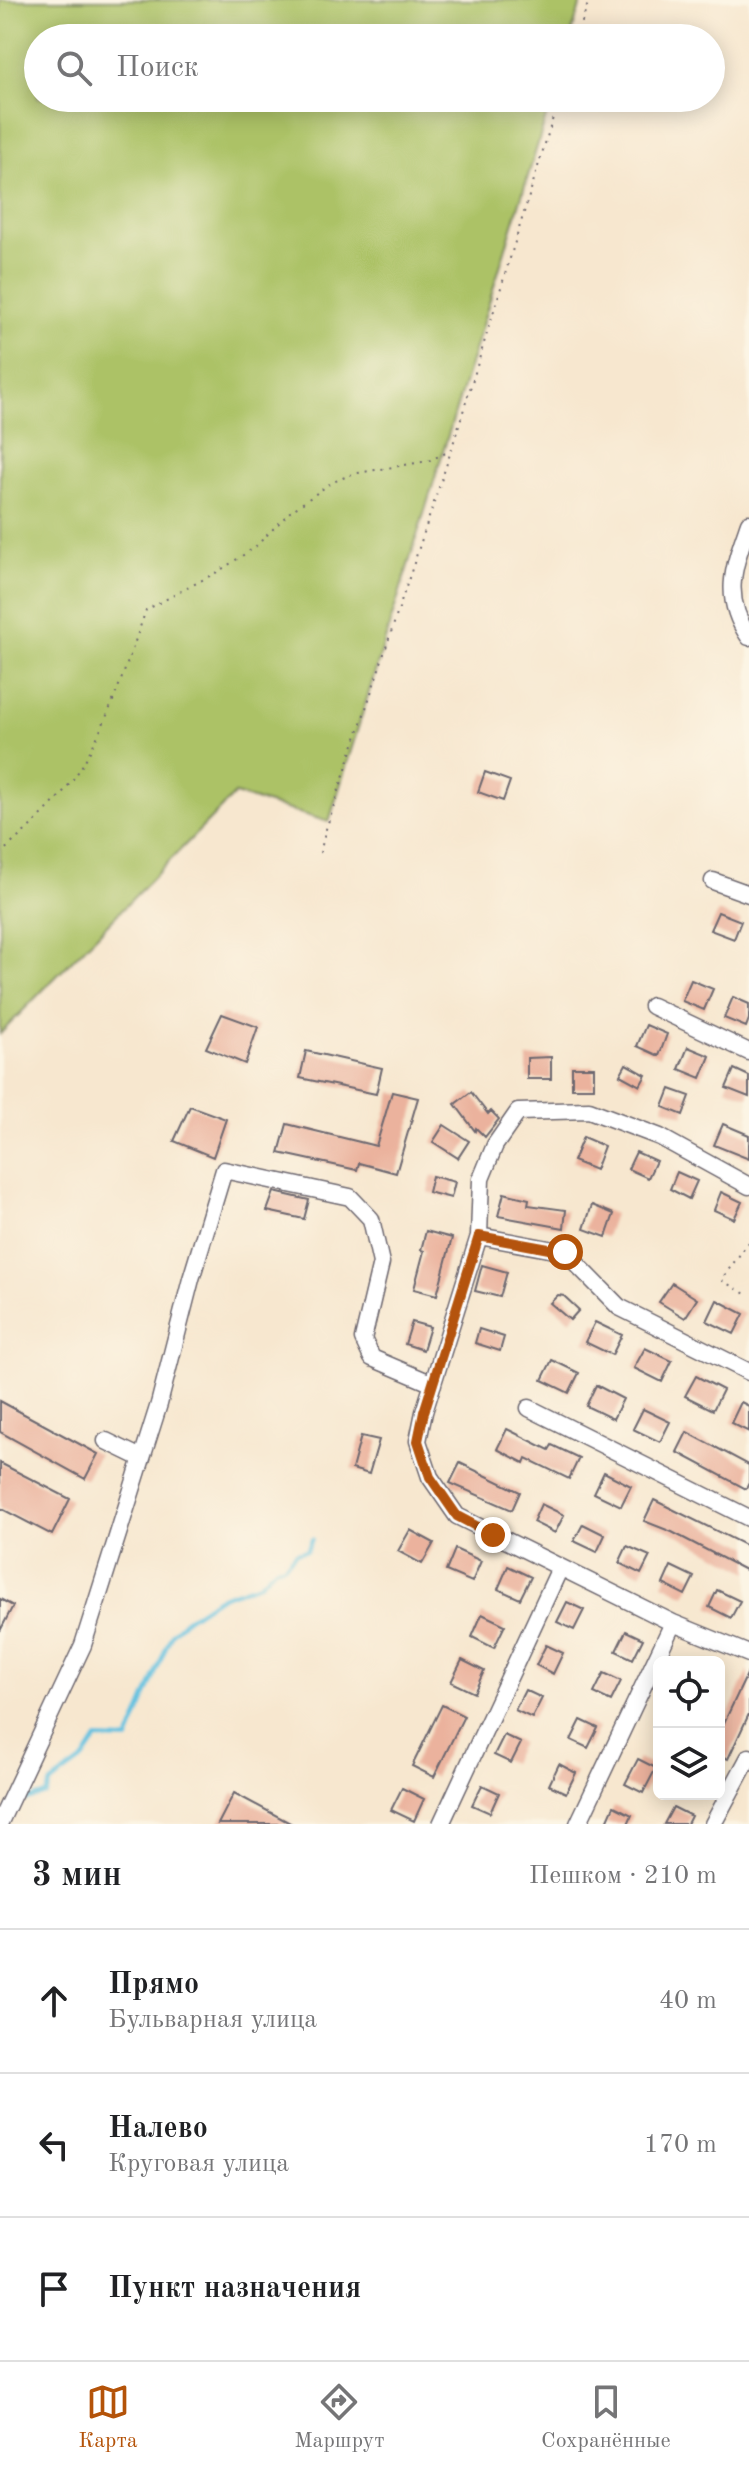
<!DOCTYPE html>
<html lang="ru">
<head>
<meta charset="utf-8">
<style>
	:root { --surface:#fff; --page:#f2f2f2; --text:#202124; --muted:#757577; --line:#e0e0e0; --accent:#b45309 }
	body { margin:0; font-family:"Old Standard TT",serif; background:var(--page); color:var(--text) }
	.controls { position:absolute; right:24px; bottom:24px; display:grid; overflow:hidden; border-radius:12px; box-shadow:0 4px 20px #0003 }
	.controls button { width:72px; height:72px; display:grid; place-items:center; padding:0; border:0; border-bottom:2px solid var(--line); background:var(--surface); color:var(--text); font:40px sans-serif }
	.stop { position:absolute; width:24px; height:24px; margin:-18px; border:6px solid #b45309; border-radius:50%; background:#fff }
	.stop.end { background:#b45309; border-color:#fff; box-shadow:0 2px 8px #0008 }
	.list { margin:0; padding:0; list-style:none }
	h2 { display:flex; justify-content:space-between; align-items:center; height:104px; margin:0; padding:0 32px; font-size:34px }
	h2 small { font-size:26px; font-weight:400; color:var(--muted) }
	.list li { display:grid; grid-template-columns:52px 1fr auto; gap:24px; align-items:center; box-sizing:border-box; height:144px; padding:0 32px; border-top:2px solid var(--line) }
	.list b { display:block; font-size:30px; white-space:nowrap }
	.list p { margin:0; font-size:26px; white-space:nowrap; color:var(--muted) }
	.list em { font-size:26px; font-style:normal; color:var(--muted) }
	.icon { flex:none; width:44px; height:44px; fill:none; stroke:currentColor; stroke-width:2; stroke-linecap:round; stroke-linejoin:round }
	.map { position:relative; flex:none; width:749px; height:1824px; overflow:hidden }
	.search { position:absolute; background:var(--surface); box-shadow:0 4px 20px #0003; left:24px; right:24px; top:24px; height:88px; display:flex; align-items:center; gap:20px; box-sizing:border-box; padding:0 28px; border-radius:44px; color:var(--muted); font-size:30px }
	.sheet { height:536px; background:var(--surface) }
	nav { display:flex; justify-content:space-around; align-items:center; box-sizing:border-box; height:112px; border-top:2px solid var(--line); background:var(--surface); font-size:22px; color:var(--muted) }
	nav a { display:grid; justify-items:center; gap:4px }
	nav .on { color:var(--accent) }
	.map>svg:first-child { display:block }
	.green { fill:#acc266; stroke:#677250; stroke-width:2 }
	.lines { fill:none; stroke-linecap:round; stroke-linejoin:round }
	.stream { stroke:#62c1e0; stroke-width:4 }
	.building { fill:#ebb29d }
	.minor-casing { stroke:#6d676f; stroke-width:19 }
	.path { stroke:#6d676f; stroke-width:2; stroke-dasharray:2 6; stroke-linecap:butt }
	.minor { stroke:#fff; stroke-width:16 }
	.route { stroke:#b45309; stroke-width:10 }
</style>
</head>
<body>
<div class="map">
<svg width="749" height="1824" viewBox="0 0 749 1824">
	<rect width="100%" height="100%" fill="#fcf5e5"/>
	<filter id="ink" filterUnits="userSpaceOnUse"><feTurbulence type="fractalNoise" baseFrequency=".0125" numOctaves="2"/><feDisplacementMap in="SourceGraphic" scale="16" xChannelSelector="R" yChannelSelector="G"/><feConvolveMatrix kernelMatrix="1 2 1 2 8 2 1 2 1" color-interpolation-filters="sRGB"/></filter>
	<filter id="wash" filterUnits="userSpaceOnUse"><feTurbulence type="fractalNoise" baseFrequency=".006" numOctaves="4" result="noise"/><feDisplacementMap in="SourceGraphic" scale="32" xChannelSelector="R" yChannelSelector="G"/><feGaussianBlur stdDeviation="1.8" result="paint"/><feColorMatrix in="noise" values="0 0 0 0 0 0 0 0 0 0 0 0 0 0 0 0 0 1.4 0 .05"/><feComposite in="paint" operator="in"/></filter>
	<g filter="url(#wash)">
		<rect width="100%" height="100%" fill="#f7e7cf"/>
		<!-- green -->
		<path class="green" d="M0 0H582L570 38H38V98H552L329 822 235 794 0 1034Z"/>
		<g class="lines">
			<!-- stream -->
			<path class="stream" d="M27 1800 46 1794 51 1783 84 1759 97 1739 128 1740 172 1633 185 1620 218 1598 259 1584 275 1568 284 1566 296 1553 307 1550 312 1539"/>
		</g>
		<g id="blocks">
			<!-- building -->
			<path class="building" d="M485 772 510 781 503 801 478 792Z
				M718 912 741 921 734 939 710 930Z
				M691 980 713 989 704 1010 682 1001Z
				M733 997 749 1004V1019L746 1027 724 1018Z
				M222 1014 258 1027 245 1064 206 1048Z
				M646 1025 667 1034 659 1056 637 1046Z
				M688 1047 710 1056 701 1078 679 1069Z
				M306 1051 382 1068 376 1094 300 1078Z
				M551 1057V1079H527V1058Z
				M626 1064 646 1075 640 1086 620 1075Z
				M572 1067H594V1088H572Z
				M734 1069 749 1076V1097L726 1088Z
				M670 1089 690 1096 683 1115 663 1107Z
				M392 1092 418 1098 396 1173 359 1163 357 1170 279 1153 287 1124 376 1146Z
				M471 1092 488 1114 491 1111 499 1119 485 1137 476 1128 475 1131 455 1104Z
				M190 1106 226 1119 213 1157 174 1141Z
				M723 1124 749 1135V1159L714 1145Z
				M444 1125 469 1141 458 1158 433 1142Z
				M583 1137 604 1146 595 1170 573 1161Z
				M636 1152 656 1161 648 1178 628 1169Z
				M677 1172 697 1181 689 1199 670 1189Z
				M432 1176 455 1182 451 1198 428 1192Z
				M274 1192 309 1200 304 1219 267 1211Z
				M721 1192 742 1202 734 1219 714 1210Z
				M504 1193 529 1199 528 1205 566 1210 564 1228 498 1216Z
				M592 1205 614 1214 606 1237 584 1229Z
				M426 1231 452 1238 437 1295 414 1289 424 1251 421 1250Z
				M482 1265 507 1272 500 1297 475 1291Z
				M672 1283 697 1299 685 1318 659 1302Z
				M558 1295 564 1296 579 1310 570 1320 550 1303Z
				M717 1300 744 1314 734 1334 707 1321Z
				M412 1322 430 1327 423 1350 405 1344Z
				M595 1322 622 1335 612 1355 585 1342Z
				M479 1329 504 1337 500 1351 475 1343Z
				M645 1348 672 1361 662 1382 634 1368Z
				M552 1360 579 1373 569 1393 542 1380Z
				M696 1376 723 1390 713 1410 685 1396Z
				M596 1385 623 1399 613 1419 586 1406Z
				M0 1401 98 1454 85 1479 0 1432Z
				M741 1402 749 1406V1432L731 1423Z
				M643 1409 670 1422 660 1442 633 1429Z
				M507 1429 549 1450 552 1445 579 1458 569 1479 526 1458 524 1463 497 1449Z
				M687 1432 749 1465V1483L746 1489 677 1452Z
				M361 1436 379 1440 369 1474 352 1469Z
				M0 1463 70 1499 52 1535 0 1508Z
				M460 1463 520 1492 512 1510 450 1483Z
				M604 1472 631 1486 621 1506 594 1493Z
				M654 1500 749 1547V1572L672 1532 644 1521Z
				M541 1504 564 1515 555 1533 533 1522Z
				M583 1524 605 1535 597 1552 574 1541Z
				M410 1530 434 1543 422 1564 398 1551Z
				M627 1546 650 1556 641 1574 619 1563Z
				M455 1549 481 1561 472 1582 446 1571Z
				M508 1566 531 1577 520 1599 498 1589Z
				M671 1566 694 1577 685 1595 663 1584Z
				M717 1590 740 1601 731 1618 709 1607Z
				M0 1599 13 1606 0 1631Z
				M567 1602 584 1610 574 1630 557 1622Z
				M482 1614 505 1625 494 1648 472 1637Z
				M626 1631 643 1639 633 1659 616 1651Z
				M546 1645 563 1653 553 1674 536 1665Z
				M462 1660 484 1671 474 1693 451 1682Z
				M749 1670V1714L728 1759 719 1755V1723L723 1725Z
				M604 1673 621 1681 611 1701 594 1693Z
				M525 1690 542 1698 532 1718 515 1710Z
				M442 1705 464 1716 434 1777 412 1766Z
				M581 1720 598 1728 588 1748 571 1740Z
				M504 1735 521 1743 511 1763 494 1755Z
				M638 1759 656 1768 643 1793 625 1784Z
				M559 1764 576 1773 566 1793 549 1785Z
				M482 1785 499 1793 490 1813 472 1805Z
				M402 1788 424 1799 414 1821 391 1810Z
				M234 1793 292 1824H218Z
				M614 1806 632 1815 628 1824H606Z
				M673 1807 691 1816 687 1824H664Z"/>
		</g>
	</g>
	<g filter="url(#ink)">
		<use href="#blocks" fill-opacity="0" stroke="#6d676f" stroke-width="2"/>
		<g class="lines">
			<defs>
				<path id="minor" d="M749 523C734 566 721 596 749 637
					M713 881 749 894
					M652 1006 749 1052
					M749 1186 660 1137 589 1110 518 1112 495 1145 481 1179 479 1236 424 1412 418 1441 430 1477 457 1516 673 1623 749 1654
					M479 1236 565 1252 619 1307 749 1372
					M529 1408 749 1518
					M106 1441 141 1458
					M0 1822 83 1645 159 1404 191 1279 224 1170 350 1197 371 1219 381 1263 363 1339 372 1358 433 1384
					M441 1824 560 1568
					M578 1824 673 1623
					M713 1824 749 1757"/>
			</defs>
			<!-- minor casing -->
			<use href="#minor" class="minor-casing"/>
			<!-- path -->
			<path class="path" d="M577 38 589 0
				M320 853 326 829 451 451 559 98
				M0 854C29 828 63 798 83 764 110 717 128 661 146 610L219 571 254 548 290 512 331 483 352 474 428 461 450 451
				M749 1242 721 1280 749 1296"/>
			<!-- minor -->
			<use href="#minor" class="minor"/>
		</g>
	</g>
	<g class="lines" filter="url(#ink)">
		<!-- route -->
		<path class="route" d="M493 1535 457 1516 430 1477 418 1441 424 1412 479 1236 565 1252"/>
	</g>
</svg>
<div class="controls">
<button><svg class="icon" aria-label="locate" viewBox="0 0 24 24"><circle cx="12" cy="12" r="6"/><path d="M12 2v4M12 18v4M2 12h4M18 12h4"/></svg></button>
<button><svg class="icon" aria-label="layers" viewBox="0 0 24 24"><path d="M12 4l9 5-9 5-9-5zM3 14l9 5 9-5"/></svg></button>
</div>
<div class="stop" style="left:565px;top:1252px"></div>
<div class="stop end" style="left:493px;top:1535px"></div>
<div class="search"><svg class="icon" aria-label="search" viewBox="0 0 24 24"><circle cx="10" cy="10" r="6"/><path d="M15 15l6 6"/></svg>Поиск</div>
</div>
<section class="sheet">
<h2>3 мин<small>Пешком · 210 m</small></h2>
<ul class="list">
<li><svg class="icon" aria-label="ahead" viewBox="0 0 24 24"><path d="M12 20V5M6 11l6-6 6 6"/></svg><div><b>Прямо</b><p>Бульварная улица</p></div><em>40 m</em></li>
<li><svg class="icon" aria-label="left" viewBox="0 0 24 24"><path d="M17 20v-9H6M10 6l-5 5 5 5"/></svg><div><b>Налево</b><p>Круговая улица</p></div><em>170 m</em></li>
<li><svg class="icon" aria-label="arrive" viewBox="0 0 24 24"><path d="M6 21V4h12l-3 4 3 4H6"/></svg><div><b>Пункт назначения</b></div></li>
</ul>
</section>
<nav>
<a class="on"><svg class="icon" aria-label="map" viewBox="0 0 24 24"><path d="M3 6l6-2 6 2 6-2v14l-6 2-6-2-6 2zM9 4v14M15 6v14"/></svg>Карта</a>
<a><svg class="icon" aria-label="directions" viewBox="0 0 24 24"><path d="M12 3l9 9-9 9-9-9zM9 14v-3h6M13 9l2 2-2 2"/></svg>Маршрут</a>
<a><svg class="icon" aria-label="saved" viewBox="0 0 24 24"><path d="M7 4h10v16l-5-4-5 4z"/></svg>Сохранённые</a>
</nav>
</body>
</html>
